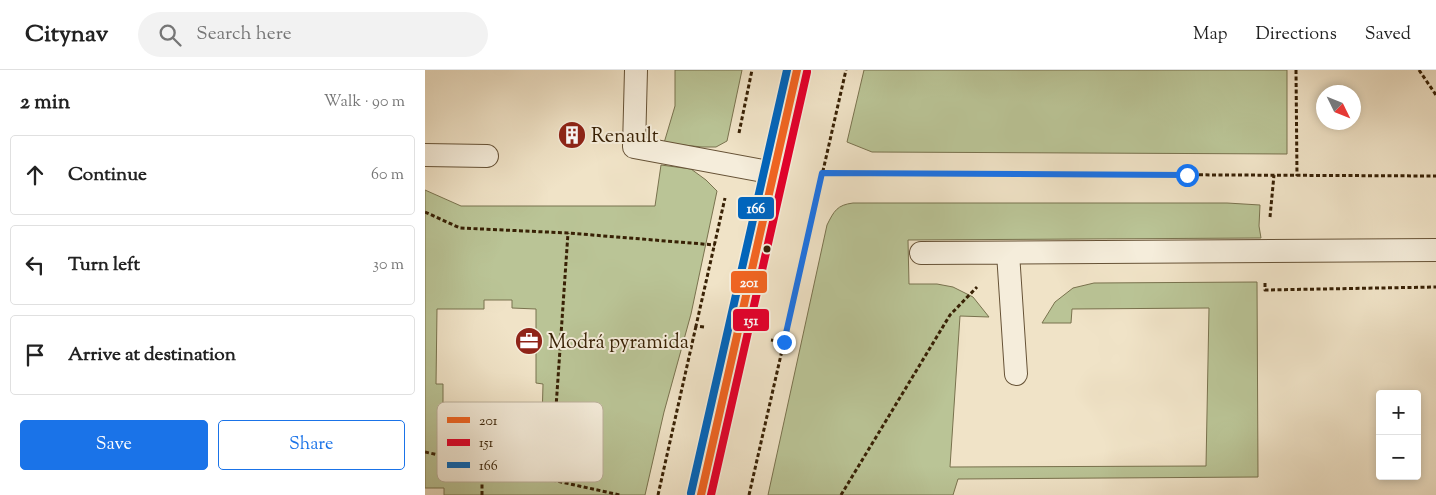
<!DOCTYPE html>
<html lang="en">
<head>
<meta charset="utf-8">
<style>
	:root { --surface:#fff; --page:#f2f2f2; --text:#222; --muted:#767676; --line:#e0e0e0; --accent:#1a73e8 }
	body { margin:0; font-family:"Sorts Mill Goudy",serif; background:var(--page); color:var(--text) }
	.controls { position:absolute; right:15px; bottom:15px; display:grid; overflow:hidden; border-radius:5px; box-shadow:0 2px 8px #0003 }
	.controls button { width:45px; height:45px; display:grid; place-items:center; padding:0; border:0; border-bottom:1px solid var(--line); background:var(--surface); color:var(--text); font:25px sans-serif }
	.compass { position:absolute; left:891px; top:15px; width:45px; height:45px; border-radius:50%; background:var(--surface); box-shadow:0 2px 8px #0003; rotate:133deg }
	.stop { position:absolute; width:15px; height:15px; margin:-11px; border:4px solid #1a73e8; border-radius:50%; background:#fff }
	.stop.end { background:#1a73e8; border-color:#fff; box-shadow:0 1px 5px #0008 }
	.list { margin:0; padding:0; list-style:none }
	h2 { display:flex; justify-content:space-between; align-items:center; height:65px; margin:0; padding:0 20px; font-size:21px }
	h2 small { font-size:16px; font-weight:400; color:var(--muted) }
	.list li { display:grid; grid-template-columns:32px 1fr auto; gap:15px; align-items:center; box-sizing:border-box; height:80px; margin:0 10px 10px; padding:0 10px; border:1px solid var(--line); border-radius:5px }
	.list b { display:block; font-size:19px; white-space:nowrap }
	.list em { font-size:16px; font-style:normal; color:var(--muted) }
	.actions { display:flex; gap:10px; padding:15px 20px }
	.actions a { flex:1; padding:11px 0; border:1px solid var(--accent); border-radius:5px; text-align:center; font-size:18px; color:var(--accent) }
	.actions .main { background:var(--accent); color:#fff }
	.icon { flex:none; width:28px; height:28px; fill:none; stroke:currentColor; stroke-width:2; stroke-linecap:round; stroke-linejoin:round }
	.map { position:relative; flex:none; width:1011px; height:425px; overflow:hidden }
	header { display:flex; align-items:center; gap:30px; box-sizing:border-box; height:70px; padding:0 25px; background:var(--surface); border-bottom:1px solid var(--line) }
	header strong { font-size:24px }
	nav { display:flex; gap:28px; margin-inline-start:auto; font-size:18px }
	.search { width:350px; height:45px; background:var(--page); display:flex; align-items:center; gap:12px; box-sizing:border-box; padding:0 18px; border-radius:28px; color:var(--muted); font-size:19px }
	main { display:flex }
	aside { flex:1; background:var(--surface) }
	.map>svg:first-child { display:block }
	.green { fill:#bac496; stroke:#79724e; fill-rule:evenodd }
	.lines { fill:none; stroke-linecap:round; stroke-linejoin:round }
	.lane-casing { stroke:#665236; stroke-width:24 }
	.secondary-casing { stroke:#382105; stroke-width:29 }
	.path { stroke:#382105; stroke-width:3; stroke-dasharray:4 2.5; stroke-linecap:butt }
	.lane { stroke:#f5eddb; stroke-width:22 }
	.secondary { stroke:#f5eddb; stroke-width:28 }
	.bus-1-casing { stroke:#f5eddb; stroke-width:11 }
	.bus-2-casing { stroke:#f5eddb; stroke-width:11 }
	.bus-3-casing { stroke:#f5eddb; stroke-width:11 }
	.bus-1 { stroke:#f26522; stroke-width:8 }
	.bus-2 { stroke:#e4002b; stroke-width:8 }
	.bus-3 { stroke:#0065bd; stroke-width:8 }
	.route { stroke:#1a73e8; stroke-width:6 }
	.bus-dot { fill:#382105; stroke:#f5eddb; stroke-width:2 }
	.labels { text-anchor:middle; stroke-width:4; stroke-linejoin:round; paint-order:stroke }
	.poi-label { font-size:20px; fill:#382105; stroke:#f5eddb; text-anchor:start }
	.key { fill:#f5eddb; stroke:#bcb09b; stroke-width:1 }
	.key-label { font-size:14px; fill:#382105 }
	.line-badge { stroke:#f5eddb; stroke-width:2 }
	.badge-label { font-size:14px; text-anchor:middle; font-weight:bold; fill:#fff }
</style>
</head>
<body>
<header>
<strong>Citynav</strong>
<div class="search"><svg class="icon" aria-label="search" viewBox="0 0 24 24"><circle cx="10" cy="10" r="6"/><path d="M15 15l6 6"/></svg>Search here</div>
<nav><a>Map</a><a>Directions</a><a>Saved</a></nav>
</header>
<main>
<aside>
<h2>2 min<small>Walk · 90 m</small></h2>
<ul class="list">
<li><svg class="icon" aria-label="ahead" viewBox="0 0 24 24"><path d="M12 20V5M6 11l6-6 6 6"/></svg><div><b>Continue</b></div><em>60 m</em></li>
<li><svg class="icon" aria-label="left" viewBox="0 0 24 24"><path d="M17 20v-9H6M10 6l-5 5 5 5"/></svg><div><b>Turn left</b></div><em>30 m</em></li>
<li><svg class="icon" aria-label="arrive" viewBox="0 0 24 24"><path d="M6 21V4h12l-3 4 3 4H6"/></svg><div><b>Arrive at destination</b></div></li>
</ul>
<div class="actions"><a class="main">Save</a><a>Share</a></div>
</aside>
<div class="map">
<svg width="1011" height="425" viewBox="0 0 1011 425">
	<rect width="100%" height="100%" fill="#f0e3c7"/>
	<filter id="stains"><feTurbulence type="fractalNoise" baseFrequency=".004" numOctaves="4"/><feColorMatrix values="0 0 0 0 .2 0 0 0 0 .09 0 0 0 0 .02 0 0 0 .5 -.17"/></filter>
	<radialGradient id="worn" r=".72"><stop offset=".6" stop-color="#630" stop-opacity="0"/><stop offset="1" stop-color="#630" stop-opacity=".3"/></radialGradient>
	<!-- green -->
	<path class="green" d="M250 0H317L302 71 291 77H277L239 73 250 36Z
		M439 0H862V84L447 82 422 72Z
		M236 95 266 99 281 110 292 121 266 244 239 342 220 425H19V418H0V120L36 136H230ZM59 230H87V238L111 239V313L118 314 117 352 18 351V314H11L12 239H59Z
		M428 133H802L835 135 834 156 836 168 483 170 484 214H512L528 217 548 227 564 247 535 246 525 397 781 396 784 238 647 239 646 253H617L630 232 648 218 669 213 832 212 833 407 533 409 528 425H343L402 155C409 141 412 135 428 133Z"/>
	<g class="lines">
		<defs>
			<path id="lane" d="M211 0 209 77 349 103
				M0 85 62 86
				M496 183 1011 180
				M583 183 591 304"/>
			<path id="secondary" d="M276 425 372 0"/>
		</defs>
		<!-- lane casing -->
		<use href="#lane" class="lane-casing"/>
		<!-- secondary casing -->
		<use href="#secondary" class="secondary-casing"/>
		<!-- path -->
		<path class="path" d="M871 0 872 106
			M994 0 1011 25
			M314 63 327 0
			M397 103 1011 106
			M0 142 35 158 143 163 290 175
			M845 147 849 105
			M840 213V220L1011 217
			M279 257 271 256 300 128
			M346 270 359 272
			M0 382 195 425
			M126 410 143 163
			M57 425V395
			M233 425 271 256
			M324 425 421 0
			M416 425 525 245 552 217"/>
		<!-- lane -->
		<use href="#lane" class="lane"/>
		<!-- secondary -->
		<use href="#secondary" class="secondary"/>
		<defs>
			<path id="bus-1" d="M276 425 372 0"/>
			<path id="bus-2" d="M286 425 382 2"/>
			<path id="bus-3" d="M266 423 362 0"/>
		</defs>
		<!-- bus-1 casing -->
		<use href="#bus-1" class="bus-1-casing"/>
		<!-- bus-2 casing -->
		<use href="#bus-2" class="bus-2-casing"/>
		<!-- bus-3 casing -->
		<use href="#bus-3" class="bus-3-casing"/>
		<!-- bus-1 -->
		<use href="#bus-1" class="bus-1"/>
		<!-- bus-2 -->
		<use href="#bus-2" class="bus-2"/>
		<!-- bus-3 -->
		<use href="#bus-3" class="bus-3"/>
	</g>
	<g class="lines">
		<!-- route -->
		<path class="route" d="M359 272 397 103 762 105"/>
	</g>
	<!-- icons -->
	<defs>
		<symbol id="building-disc" viewBox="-11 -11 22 22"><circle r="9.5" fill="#8f2418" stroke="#f5eddb"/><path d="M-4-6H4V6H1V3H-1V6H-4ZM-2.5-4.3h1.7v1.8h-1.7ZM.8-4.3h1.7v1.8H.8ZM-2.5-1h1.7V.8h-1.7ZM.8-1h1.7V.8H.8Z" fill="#fff"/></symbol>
		<symbol id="office-disc" viewBox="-11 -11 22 22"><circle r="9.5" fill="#8f2418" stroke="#f5eddb"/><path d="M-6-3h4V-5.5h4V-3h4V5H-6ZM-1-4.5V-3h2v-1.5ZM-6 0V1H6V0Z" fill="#fff"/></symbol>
	</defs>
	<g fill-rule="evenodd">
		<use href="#building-disc" x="131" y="49" width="32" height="32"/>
		<use href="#office-disc" x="88" y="255" width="32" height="32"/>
	</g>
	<!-- markers -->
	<circle class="bus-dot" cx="342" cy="179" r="4.5"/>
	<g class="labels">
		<!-- poi labels -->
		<g class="poi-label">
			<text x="166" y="72">Renault</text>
			<text x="123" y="278">Modrá pyramida</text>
		</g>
	</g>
	<!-- legend -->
	<rect x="12" y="332" width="166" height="80" rx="8" class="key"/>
	<rect x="22" y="347" width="23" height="6" fill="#f26522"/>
	<rect x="22" y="369" width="23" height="7" fill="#e4002b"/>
	<rect x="22" y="392" width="23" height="6" fill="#0065bd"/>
	<g class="key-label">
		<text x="54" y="355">201</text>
		<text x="54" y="377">151</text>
		<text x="54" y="400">166</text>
	</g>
	<g class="line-badge">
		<rect x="312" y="126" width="38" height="24" rx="5" fill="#0065bd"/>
		<rect x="305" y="200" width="38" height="24" rx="5" fill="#f26522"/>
		<rect x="307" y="238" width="38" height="24" rx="5" fill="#e4002b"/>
	</g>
	<g class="badge-label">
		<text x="331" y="143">166</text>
		<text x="324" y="217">201</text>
		<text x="326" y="255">151</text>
	</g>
	<rect width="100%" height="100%" filter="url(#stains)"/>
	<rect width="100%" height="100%" fill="url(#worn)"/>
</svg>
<div class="controls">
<button>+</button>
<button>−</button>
</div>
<svg class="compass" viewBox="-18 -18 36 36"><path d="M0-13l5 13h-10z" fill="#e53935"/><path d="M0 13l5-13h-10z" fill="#767676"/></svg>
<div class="stop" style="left:762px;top:105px"></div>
<div class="stop end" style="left:359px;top:272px"></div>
</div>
</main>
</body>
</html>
